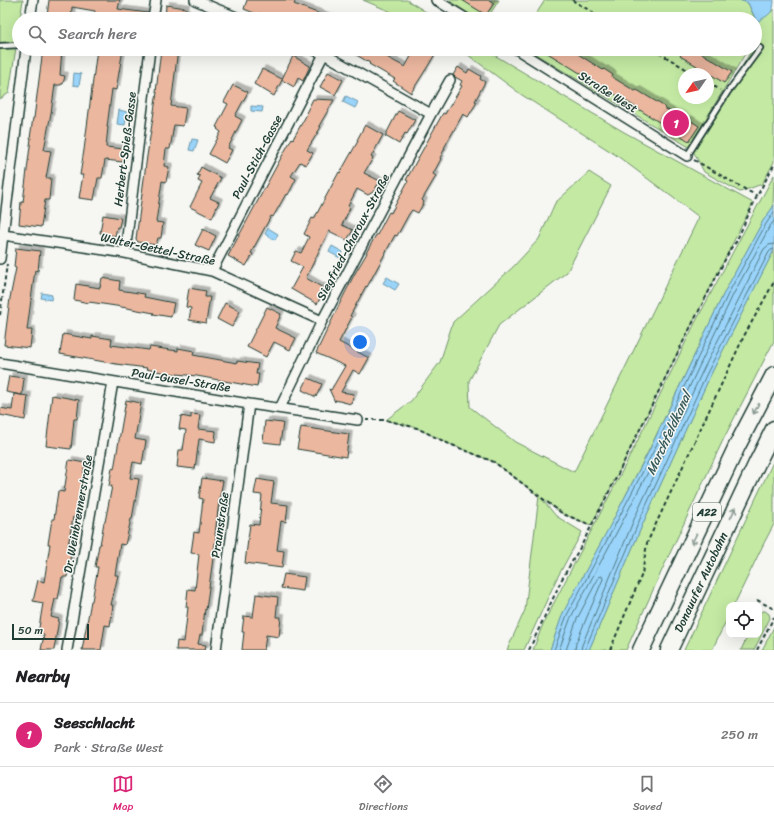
<!DOCTYPE html>
<html lang="en">
<head>
<meta charset="utf-8">
<style>
	:root { --surface:#fff; --page:#f2f2f2; --text:#202124; --muted:#757577; --line:#e0e0e0; --accent:#db2777 }
	body { margin:0; font-family:Sriracha,sans-serif; background:var(--page); color:var(--text) }
	.controls { position:absolute; right:12px; bottom:12px; display:grid; overflow:hidden; border-radius:8px; box-shadow:0 4px 16px #0002 }
	.controls button { width:36px; height:36px; display:grid; place-items:center; padding:0; border:0; border-bottom:1px solid var(--line); background:var(--surface); color:var(--text); font:20px sans-serif }
	.compass { position:absolute; left:678px; top:68px; width:36px; height:36px; border-radius:50%; background:var(--surface); box-shadow:0 4px 16px #0002; rotate:236deg }
	.scale { position:absolute; left:12px; bottom:10px; width:77px; box-sizing:border-box; padding-left:4px; border:2px solid #1f3d34; border-top:0; font-size:11px; line-height:14px; white-space:nowrap; color:#1f3d34; -webkit-text-stroke:3px #f6f6f2; paint-order:stroke }
	.you { position:absolute; left:360px; top:342px; width:14px; height:14px; margin:-10px; border:3px solid #fff; border-radius:50%; background:#1a73e8; box-shadow:0 0 0 6px #1a73e833 }
	.badge { display:grid; place-items:center; width:26px; height:26px; border-radius:50%; background:var(--accent); color:#fff; font-size:13px; font-weight:700 }
	.pin { position:absolute; translate:-50% -50%; border:2px solid #fff; box-shadow:0 1px 4px #0006 }
	.list { margin:0; padding:0; list-style:none }
	h2 { display:flex; justify-content:space-between; align-items:center; height:52px; margin:0; padding:0 16px; font-size:17px }
	h2 small { font-size:13px; font-weight:400; color:var(--muted) }
	.list li { display:grid; grid-template-columns:26px 1fr auto; gap:12px; align-items:center; box-sizing:border-box; height:64px; padding:0 16px; border-top:1px solid var(--line) }
	.list b { display:block; font-size:15px; white-space:nowrap }
	.list p { margin:0; font-size:13px; white-space:nowrap; color:var(--muted) }
	.list em { font-size:13px; font-style:normal; color:var(--muted) }
	.icon { flex:none; width:22px; height:22px; fill:none; stroke:currentColor; stroke-width:2; stroke-linecap:round; stroke-linejoin:round }
	.map { position:relative; flex:none; width:774px; height:650px; overflow:hidden }
	.search { position:absolute; background:var(--surface); box-shadow:0 4px 16px #0002; left:12px; right:12px; top:12px; height:44px; display:flex; align-items:center; gap:10px; box-sizing:border-box; padding:0 14px; border-radius:22px; color:var(--muted); font-size:15px }
	.sheet { height:116px; background:var(--surface) }
	nav { display:flex; justify-content:space-around; align-items:center; box-sizing:border-box; height:56px; border-top:1px solid var(--line); background:var(--surface); font-size:11px; color:var(--muted) }
	nav a { display:grid; justify-items:center; gap:2px }
	nav .on { color:var(--accent) }
	.map>svg:first-child { display:block }
	.green { fill:#c3e9a3; stroke:#71936c; fill-rule:evenodd }
	.water { fill:#9ad4fa; stroke:#6998ab }
	.lines { fill:none; stroke-linecap:round; stroke-linejoin:round }
	.shore { stroke:#507983; stroke-width:1 }
	.building { fill:#ecb79f; stroke:#1f3d34; filter:url(#shadow) }
	.service-casing { stroke:#1f3d34; stroke-width:8 }
	.minor-casing { stroke:#1f3d34; stroke-width:12 }
	.motorway-casing { stroke:#1f3d34; stroke-width:19 }
	.path { stroke:#1f3d34; stroke-width:2; stroke-dasharray:4 3; stroke-linecap:butt }
	.service { stroke:#f6f6f2; stroke-width:4.5 }
	.minor { stroke:#f6f6f2; stroke-width:9 }
	.motorway { stroke:#f6f6f2; stroke-width:16 }
	.oneway { stroke:#8a9a93 }
	.labels { text-anchor:middle; stroke-width:3; stroke-linejoin:round; paint-order:stroke }
	.shield { fill:#f6f6f2; stroke:#60746d; stroke-width:1 }
	.shield-label { font-size:11px; font-weight:bold; fill:#1f3d34 }
	.street-label { font-size:12px; fill:#1f3d34; stroke:#f6f6f2 }
	.water-label { font-size:13px; font-style:italic; fill:#385b5c; stroke:#f6f6f2 }
</style>
</head>
<body>
<div class="map">
<svg width="774" height="650" viewBox="0 0 774 650">
	<defs>
		<filter id="shadow"><feDropShadow dx="3.5" dy="-3.5" stdDeviation="0" flood-color="#0004"/></filter>
	</defs>
	<rect width="100%" height="100%" fill="#f6f6f2"/>
	<filter id="ink" filterUnits="userSpaceOnUse"><feTurbulence type="fractalNoise" baseFrequency=".025" numOctaves="2"/><feDisplacementMap in="SourceGraphic" scale="8" xChannelSelector="R" yChannelSelector="G"/><feConvolveMatrix kernelMatrix="1 2 1 2 8 2 1 2 1" color-interpolation-filters="sRGB"/></filter>
	<g filter="url(#ink)">
		<!-- green -->
		<path class="green" d="M0 0H23L20 19H19V28L9 93 0 99Z
			M363 0H407L437 19H408Z
			M448 0H499L487 19H477Z
			M545 0H739L748 3 755 19H533Z
			M774 9V162L762 184 740 192 704 172 692 149 727 93 752 49H755C755 44 757 41 756 36L755 38V19L756 22 770 13Z
			M460 49H484L624 132 753 203 683 342 612 486 591 525 563 514 541 498 556 516 582 532 556 580 524 650H507L525 610 539 496 494 462 447 443 417 428 386 420 411 401 440 362 453 322 513 267 539 239 555 203 589 172 611 186 567 272 499 325 469 381 470 407 515 442 574 472 699 217 616 155 522 95Z
			M527 49H748L689 147ZM684 74H708V98H684Z
			M774 175 773 207 763 221 725 291 650 448 611 524 563 613 550 650H533L543 624 632 452 695 323Z
			M774 250V341L724 438 663 568 626 650H589L644 521 711 374Z
			M774 460V524L764 543 734 605H729V615L712 650H684Z
			M762 611H765L769 614 770 618 754 650H741L748 635H759V614Z
			M774 627V650H762Z"/>
		<!-- water -->
		<path class="water" d="M739 0H774C774 14 768 15 757 22L748 3Z
			M74 73 81 74 79 86 73 85Z
			M346 96 358 102 355 108 343 102Z
			M251 106 263 107 262 112 251 111Z
			M119 110 127 112 125 125 117 124Z
			M192 139 198 140 194 151 189 150Z
			M774 204V250L711 374 644 521 589 650H550L563 613 611 524 650 449 725 291 763 221 773 207Z
			M268 228 278 234 275 240 265 234Z
			M332 246 343 252 340 258 329 252Z
			M387 277 399 284 395 290 383 283Z
			M42 293 52 295 51 300 41 298Z"/>
		<g class="lines">
			<!-- shore -->
			<path class="shore" d="M554 650 567 615 615 525 654 450 729 292 766 224 774 212
				M559 650 571 617 619 528 658 453 733 295 770 226 774 221
				M566 650 577 619 599 577 602 576 603 579 576 643 575 650
				M581 650 582 645 635 517 703 370 764 249 769 245 774 244
				M586 650V647L640 519 707 373 769 252 771 250 774 249"/>
		</g>
		<!-- building -->
		<path class="building" d="M49 0H120L118 9 148 13 147 19H94L95 11 72 7 71 19H49L50 17 47 16Z
			M247 0H296L294 4 333 19H276L259 13V15L244 9Z
			M462 0H489L494 3 486 15Z
			M166 5 186 8 184 19H165Z
			M43 49H62L60 75 65 76 63 84H61V85H55L51 113 44 150 51 151 46 178H51L49 200H45L41 227 19 224 21 202H23L31 138H30L33 118H34Z
			M97 49H123L116 90 112 89 107 127H108L106 147 124 149 123 162 105 160 102 178H98L94 200 79 198 83 175H80L84 150Z
			M161 49H178L171 106 186 108 183 126 174 125 170 149H166L164 166 169 167 166 182 162 181 156 222 163 223 161 238H158L156 245 138 242 136 239 147 156 157 92H156Z
			M346 49H372L405 67 415 49H438L428 66 411 93 393 81 395 79 369 64 370 63Z
			M541 49H570L603 70 604 69 613 75 612 77 635 91 637 90 665 107 664 108 687 121 688 119 699 126 689 141 605 88 588 78Z
			M684 49H695L732 72 724 83 710 74 709 75 697 67V66L680 56Z
			M293 56 310 66 303 81 298 78 294 87 282 80 274 96 254 84 262 69 282 79Z
			M458 67 467 73 469 69 481 76 480 79 485 82 475 101 477 102 468 117 463 114 444 148H445L440 158 441 159 433 174 436 176 422 200 424 202 418 213 412 210 409 214 397 236 395 235 367 287 366 286 350 316 352 317 339 342 369 358 360 374 353 370 341 392 354 394 351 404 335 400V402L329 389 331 390 345 366 316 353 340 303 354 275 367 253H366L376 235H377L389 212 391 213 408 181 406 180 433 131 443 113 445 114 462 86 460 85 462 81 455 77 453 75Z
			M328 72 343 80 335 95 320 87Z
			M233 85 248 92 235 116 242 120 228 148 232 150 225 163 209 154 221 132 217 129 218 128 216 127 228 104 224 102Z
			M313 99 334 100 319 126 321 127 307 150 313 153 306 165 300 162 291 176 296 179 288 195 286 194 273 217 271 216 251 253 253 254 246 266 228 256 276 167 292 138 293 139 307 114 306 113Z
			M398 111 415 120 407 134 405 133 399 144 385 136Z
			M365 125 383 135 371 157 373 158 364 173 380 181 373 192 368 195 357 189 348 206 350 208 342 225 353 230 347 240 329 231 318 253 306 278 325 289 317 304 291 289 303 267 291 261 296 251 301 253 309 237 304 234 312 218 314 219 339 172 340 173 358 141 357 140Z
			M201 167 221 178 210 198 219 202 212 218 190 207 202 183 198 181 200 176 197 175Z
			M103 215 121 218 119 227H117L115 236 100 233Z
			M203 229 216 236 209 251 195 245Z
			M16 248 40 251 38 271 35 270 27 330H32L30 348 4 345 10 298 16 268 14 267Z
			M102 278 120 281 119 290 145 294 144 297 174 303 171 317 153 314 154 313 116 306 89 302V303L74 300 76 284 100 288Z
			M189 288 206 291 205 297H210L206 323 189 320 191 308 186 307Z
			M225 303 240 311 232 327 217 319Z
			M267 307 281 314 275 328 296 338 290 350 274 342 266 357 247 347Z
			M63 334 92 339V336L112 339 111 345 149 350 150 347 178 351V348L194 351 193 355 237 363V361L258 364 256 374H259L257 387 197 376 167 373 146 369 147 368 116 364 60 354Z
			M9 376 24 378 22 395 6 392Z
			M308 378 322 384 316 397 302 390Z
			M14 394 28 396 25 420 0 415V408L12 410Z
			M52 395 79 400 77 419H74L71 449 46 446Z
			M126 400 141 403 135 439 146 441 142 464 133 462 130 478 139 479 132 519H131L125 545 120 544 115 575H118L111 605H113L110 626 105 625 101 650H82L91 601H92L98 567H95L99 545H100L104 522H105L112 486H109L112 468 114 469Z
			M191 414 200 415 198 429 216 431 215 442 199 439 195 469 177 467 179 450H183L186 430 179 429 181 416 191 418Z
			M265 421 283 423 280 444 263 442Z
			M301 427 349 434 346 457 297 449Z
			M69 460 85 463 77 518 73 517 67 552 71 553 67 577H62L58 599H55L51 617 59 619 54 650H41L44 635 38 634 43 603 33 601 38 580 44 582 50 544H48L52 519H54L58 491 64 492Z
			M202 478 223 481 219 501 215 535 216 536 206 610 205 609 202 635H200L198 644 206 645 205 650H176L177 641 184 642 188 607H186L188 589 195 590 199 554 191 553 194 532 199 533 203 499 199 498Z
			M257 479 274 482 271 503 288 505 286 522 281 521 277 550 284 551 282 568 245 563 250 524 259 525 262 495 254 494Z
			M284 574 305 577 303 591 281 588Z
			M256 594 278 597 276 617H281L279 637 266 635 264 650H242L244 632H242L244 616 253 617Z"/>
		<g class="lines">
			<defs>
				<path id="service" d="M0 46 19 45
					M687 156 727 93 760 48"/>
				<path id="minor" d="M195 0 241 19
					M436 0 467 19
					M30 19 33 0
					M153 19 156 0
					M312 49 324 54 431 114
					M516 49 687 156
					M3 235 125 253 212 271 322 321
					M125 253 150 49
					M0 259 26 49
					M212 271 324 54
					M0 363 249 404 358 420
					M280 408 322 321 431 114 450 80
					M67 650 113 382
					M216 650 249 404"/>
				<g id="motorway">
					<path d="M641 650 737 446 774 375"/>
					<path id="s1" d="M669 650 758 461 774 429"/>
				</g>
			</defs>
			<!-- service casing -->
			<use href="#service" class="service-casing"/>
			<!-- minor casing -->
			<use href="#minor" class="minor-casing"/>
			<!-- motorway casing -->
			<use href="#motorway" class="motorway-casing"/>
			<!-- path -->
			<path class="path" d="M572 0 604 19
				M653 49 694 74
				M708 82 720 90
				M694 160 757 196
				M0 315 7 264
				M366 420H386L417 428 447 443 494 462 563 514 591 525
				M757 600 774 609
				M529 650 562 579 581 546 612 486 683 342 731 248 736 242 757 196 774 165
				M610 650 642 574 647 543 744 336 774 282
				M757 650 774 617"/>
			<!-- service -->
			<use href="#service" class="service"/>
			<!-- minor -->
			<use href="#minor" class="minor"/>
			<!-- motorway -->
			<use href="#motorway" class="motorway"/>
		</g>
		<!-- one-way arrows -->
		<defs><path id="oneway-shaft" d="M-6 0H5M1.5-3L5.5 0L1.5 3" fill="none" stroke-width="1.6" stroke-linecap="round" stroke-linejoin="round"/></defs>
		<g class="oneway">
			<use href="#oneway-shaft" transform="translate(756 409) rotate(117)"/>
			<use href="#oneway-shaft" transform="translate(733 513) rotate(-65)"/>
			<use href="#oneway-shaft" transform="translate(694 539) rotate(115)"/>
		</g>
	</g>
	<g class="labels">
		<!-- shield labels -->
		<rect class="shield" x="693" y="503" width="28" height="18" rx="3"/>
		<g class="shield-label">
			<text x="707" y="516">A22</text>
		</g>
		<!-- street labels -->
		<g class="street-label">
			<text transform="translate(608 92) rotate(32)" y="4">Straße West</text>
			<text transform="translate(125 149) rotate(-83)" y="4">Herbert-Spieß-Gasse</text>
			<text transform="translate(257 157) rotate(-62)" y="4">Paul-Stich-Gasse</text>
			<text transform="translate(353 237) rotate(-62)" y="4">Siegfried-Charoux-Straße</text>
			<text transform="translate(158 249) rotate(12)" y="4">Walter-Gettel-Straße</text>
			<text transform="translate(181 380) rotate(9)" y="4">Paul-Gusel-Straße</text>
			<text transform="translate(78 514) rotate(-80)" y="4">Dr. Weinbrennerstraße</text>
			<text transform="translate(220 525) rotate(-82)" y="4">Praunstraße</text>
			<text dy="4" stroke="none"><textPath href="#s1" startOffset="75">Donauufer Autobahn</textPath></text>
		</g>
		<!-- water labels -->
		<g class="water-label">
			<text transform="translate(668 433) rotate(-65)" y="5">Marchfeldkanal</text>
		</g>
	</g>
</svg>
<div class="controls">
<button><svg class="icon" aria-label="locate" viewBox="0 0 24 24"><circle cx="12" cy="12" r="6"/><path d="M12 2v4M12 18v4M2 12h4M18 12h4"/></svg></button>
</div>
<svg class="compass" viewBox="-18 -18 36 36"><path d="M0-13l5 13h-10z" fill="#e53935"/><path d="M0 13l5-13h-10z" fill="#757577"/></svg>
<div class="scale">50 m</div>
<div class="you"></div>
<div class="pin badge" style="left:676px;top:123px">1</div>
<div class="search"><svg class="icon" aria-label="search" viewBox="0 0 24 24"><circle cx="10" cy="10" r="6"/><path d="M15 15l6 6"/></svg>Search here</div>
</div>
<section class="sheet">
<h2>Nearby<small></small></h2>
<ul class="list">
<li><span class="badge">1</span><div><b>Seeschlacht</b><p>Park · Straße West</p></div><em>250 m</em></li>
</ul>
</section>
<nav>
<a class="on"><svg class="icon" aria-label="map" viewBox="0 0 24 24"><path d="M3 6l6-2 6 2 6-2v14l-6 2-6-2-6 2zM9 4v14M15 6v14"/></svg>Map</a>
<a><svg class="icon" aria-label="directions" viewBox="0 0 24 24"><path d="M12 3l9 9-9 9-9-9zM9 14v-3h6M13 9l2 2-2 2"/></svg>Directions</a>
<a><svg class="icon" aria-label="saved" viewBox="0 0 24 24"><path d="M7 4h10v16l-5-4-5 4z"/></svg>Saved</a>
</nav>
</body>
</html>
